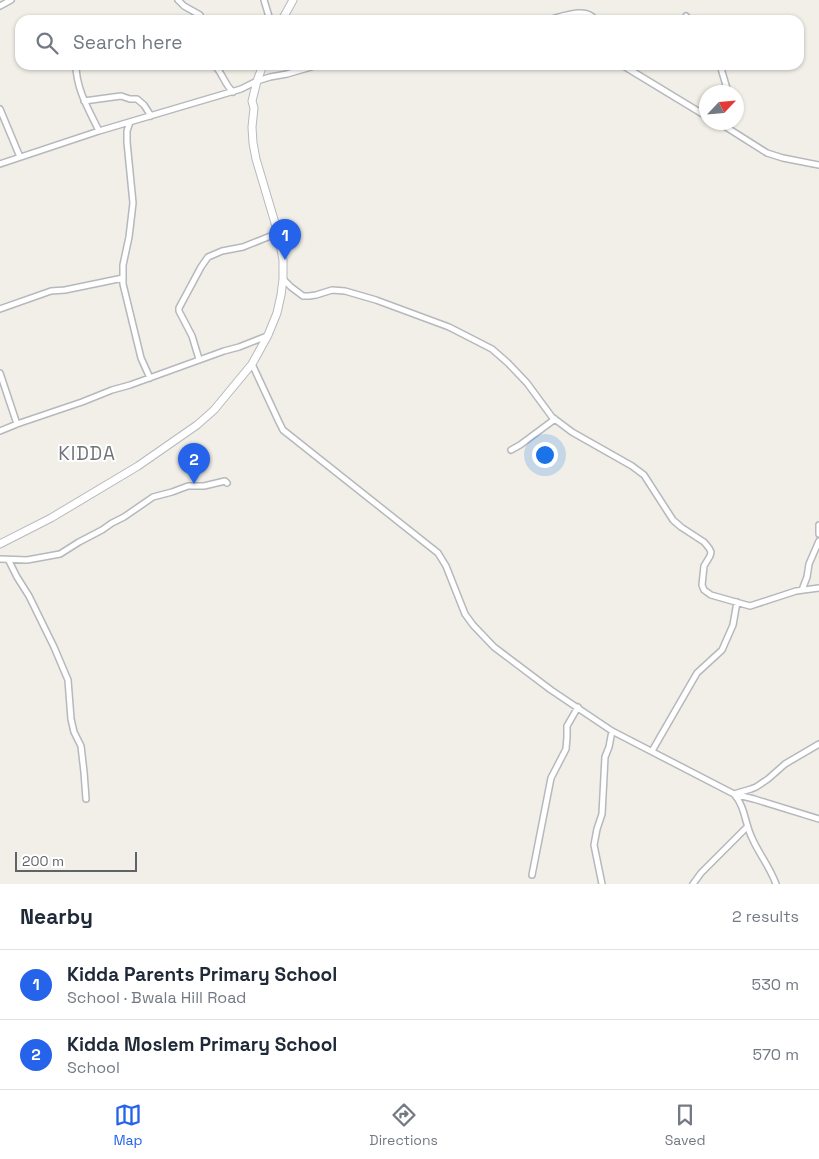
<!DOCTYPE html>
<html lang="en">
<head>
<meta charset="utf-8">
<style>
	:root { --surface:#fff; --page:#f2f2f3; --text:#1f2937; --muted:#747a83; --line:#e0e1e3; --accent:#2563eb }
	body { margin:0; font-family:"Space Grotesk",sans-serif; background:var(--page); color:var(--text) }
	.compass { position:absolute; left:699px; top:85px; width:45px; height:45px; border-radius:50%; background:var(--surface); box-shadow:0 1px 4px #0004; rotate:64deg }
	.scale { position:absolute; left:15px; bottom:12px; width:122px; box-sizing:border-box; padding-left:5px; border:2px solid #5f6368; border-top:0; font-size:14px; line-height:18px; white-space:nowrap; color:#5f6368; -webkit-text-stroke:4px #fff; paint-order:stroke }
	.you { position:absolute; left:544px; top:454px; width:18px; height:18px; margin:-12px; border:4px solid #fff; border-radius:50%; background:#1a73e8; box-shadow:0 0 0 8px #1a73e833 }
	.badge { display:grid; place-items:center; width:32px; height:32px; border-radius:50%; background:var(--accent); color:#fff; font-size:16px; font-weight:700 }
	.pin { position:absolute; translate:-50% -41px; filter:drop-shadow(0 1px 2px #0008) }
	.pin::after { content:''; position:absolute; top:26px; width:18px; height:15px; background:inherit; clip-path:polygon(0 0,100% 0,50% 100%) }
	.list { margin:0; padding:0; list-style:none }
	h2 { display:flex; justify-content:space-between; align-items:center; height:65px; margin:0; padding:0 20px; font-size:21px }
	h2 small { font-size:16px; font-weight:400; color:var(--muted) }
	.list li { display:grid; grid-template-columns:32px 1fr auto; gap:15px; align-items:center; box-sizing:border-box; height:70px; padding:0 20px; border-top:1px solid var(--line) }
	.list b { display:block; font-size:19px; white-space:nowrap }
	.list p { margin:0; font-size:16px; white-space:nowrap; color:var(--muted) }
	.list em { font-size:16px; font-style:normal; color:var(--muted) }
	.icon { flex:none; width:28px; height:28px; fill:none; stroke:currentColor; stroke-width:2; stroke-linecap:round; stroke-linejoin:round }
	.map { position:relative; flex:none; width:819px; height:884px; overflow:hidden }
	.search { position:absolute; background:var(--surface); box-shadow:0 1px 4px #0004; left:15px; right:15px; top:15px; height:55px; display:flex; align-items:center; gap:12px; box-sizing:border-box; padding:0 18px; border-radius:15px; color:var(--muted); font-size:19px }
	.sheet { height:205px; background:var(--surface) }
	nav { display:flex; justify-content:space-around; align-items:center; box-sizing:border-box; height:70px; border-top:1px solid var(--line); background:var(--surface); font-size:14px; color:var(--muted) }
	nav a { display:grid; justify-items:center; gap:2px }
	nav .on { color:var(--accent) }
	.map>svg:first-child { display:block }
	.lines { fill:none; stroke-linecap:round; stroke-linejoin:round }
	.street-casing { stroke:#b5b8bc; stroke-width:8 }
	.secondary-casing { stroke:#b6babf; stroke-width:9 }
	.street { stroke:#fff; stroke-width:5 }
	.secondary { stroke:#fff; stroke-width:7 }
	.labels { text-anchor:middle; stroke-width:4; stroke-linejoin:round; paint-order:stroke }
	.quarter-label { font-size:19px; letter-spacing:1px; fill:#70757a; stroke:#fff }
</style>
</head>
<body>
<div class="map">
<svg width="819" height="884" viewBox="0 0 819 884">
	<rect width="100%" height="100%" fill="#f1efe8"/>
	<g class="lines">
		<defs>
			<path id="street" d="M178 0 184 6 200 15 201 20
				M264 0 270 20
				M0 6 11 0
				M686 16 690 20
				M548 20C561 17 587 6 595 20
				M76 65C76 89 89 110 99 131
				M214 65C223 73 224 84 233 92
				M622 65 706 116
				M720 65 728 92
				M84 101 121 96 130 99H137L144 105 151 116
				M0 109 20 157
				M130 122 127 131V142L133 203 129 237 123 265V284L141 358 150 378
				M718 122 767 153 783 158 819 165
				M0 164 99 131 241 89 257 81 270 77 287 74 318 65
				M283 279 291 287 303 296H309L316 295 332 290 345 291 376 300 449 327 492 349 508 363 527 383 552 417 572 432 632 466 644 475 673 520 681 527 704 542 709 548 711 552 710 556 704 566 702 585 704 590 711 595 750 606 796 591 819 588
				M0 309 51 291 65 290 123 278
				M199 359 192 336 179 311V308L201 267 208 257 222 251 243 247 278 233
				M252 364 279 422 283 430 438 553 446 566 465 614 473 625 494 647 551 690 612 731 734 794C745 806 745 824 752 838 759 854 770 867 776 884
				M0 373 17 424
				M0 431 17 424 82 402 112 390 130 385 224 351 239 347 267 336
				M511 450 520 445 555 419
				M819 525V534
				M0 559 27 560 60 554 79 542 102 530 112 523 124 517 153 497 172 492 188 486H204L225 481 227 483
				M9 561 17 577 29 596 54 647 68 680 71 719 74 732 81 746 84 772 86 799
				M802 590 807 577 809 564 819 541
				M819 744 785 764 768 779 756 787 751 789 734 794 754 799 819 819
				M652 751 697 673 722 650 733 625 737 602
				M532 875 551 778 566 749 567 737V726L578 707
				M602 884 594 845 597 829 602 814 605 757 609 747 612 731
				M693 884 701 873 747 827"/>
			<path id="secondary" d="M282 20 293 0
				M0 544 51 518 138 466 197 425 214 410 252 364 268 335 277 313 281 295 283 279V260L278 233 256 159 253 143 252 127 254 108 252 101 257 81 263 65"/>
		</defs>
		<!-- street casing -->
		<use href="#street" class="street-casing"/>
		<!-- secondary casing -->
		<use href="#secondary" class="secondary-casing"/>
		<!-- street -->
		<use href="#street" class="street"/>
		<!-- secondary -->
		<use href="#secondary" class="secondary"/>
	</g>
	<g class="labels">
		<!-- quarter labels -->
		<g class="quarter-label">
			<text x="87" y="460">KIDDA</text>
		</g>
	</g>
</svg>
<svg class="compass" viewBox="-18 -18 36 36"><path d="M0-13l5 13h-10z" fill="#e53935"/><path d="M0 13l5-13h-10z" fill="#747a83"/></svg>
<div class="scale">200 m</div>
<div class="you"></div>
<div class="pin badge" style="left:285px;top:260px">1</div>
<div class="pin badge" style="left:194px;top:484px">2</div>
<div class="search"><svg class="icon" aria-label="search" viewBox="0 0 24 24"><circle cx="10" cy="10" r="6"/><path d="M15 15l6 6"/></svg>Search here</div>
</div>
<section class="sheet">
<h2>Nearby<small>2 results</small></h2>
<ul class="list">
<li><span class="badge">1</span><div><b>Kidda Parents Primary School</b><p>School · Bwala Hill Road</p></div><em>530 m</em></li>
<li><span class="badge">2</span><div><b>Kidda Moslem Primary School</b><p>School</p></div><em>570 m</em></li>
</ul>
</section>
<nav>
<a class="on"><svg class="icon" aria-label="map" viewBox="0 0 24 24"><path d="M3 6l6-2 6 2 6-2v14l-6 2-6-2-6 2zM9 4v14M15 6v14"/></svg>Map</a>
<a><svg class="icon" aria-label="directions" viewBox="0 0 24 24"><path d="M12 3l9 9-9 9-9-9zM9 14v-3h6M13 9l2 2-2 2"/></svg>Directions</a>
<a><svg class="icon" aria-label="saved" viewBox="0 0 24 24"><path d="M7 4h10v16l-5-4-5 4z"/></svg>Saved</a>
</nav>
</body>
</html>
